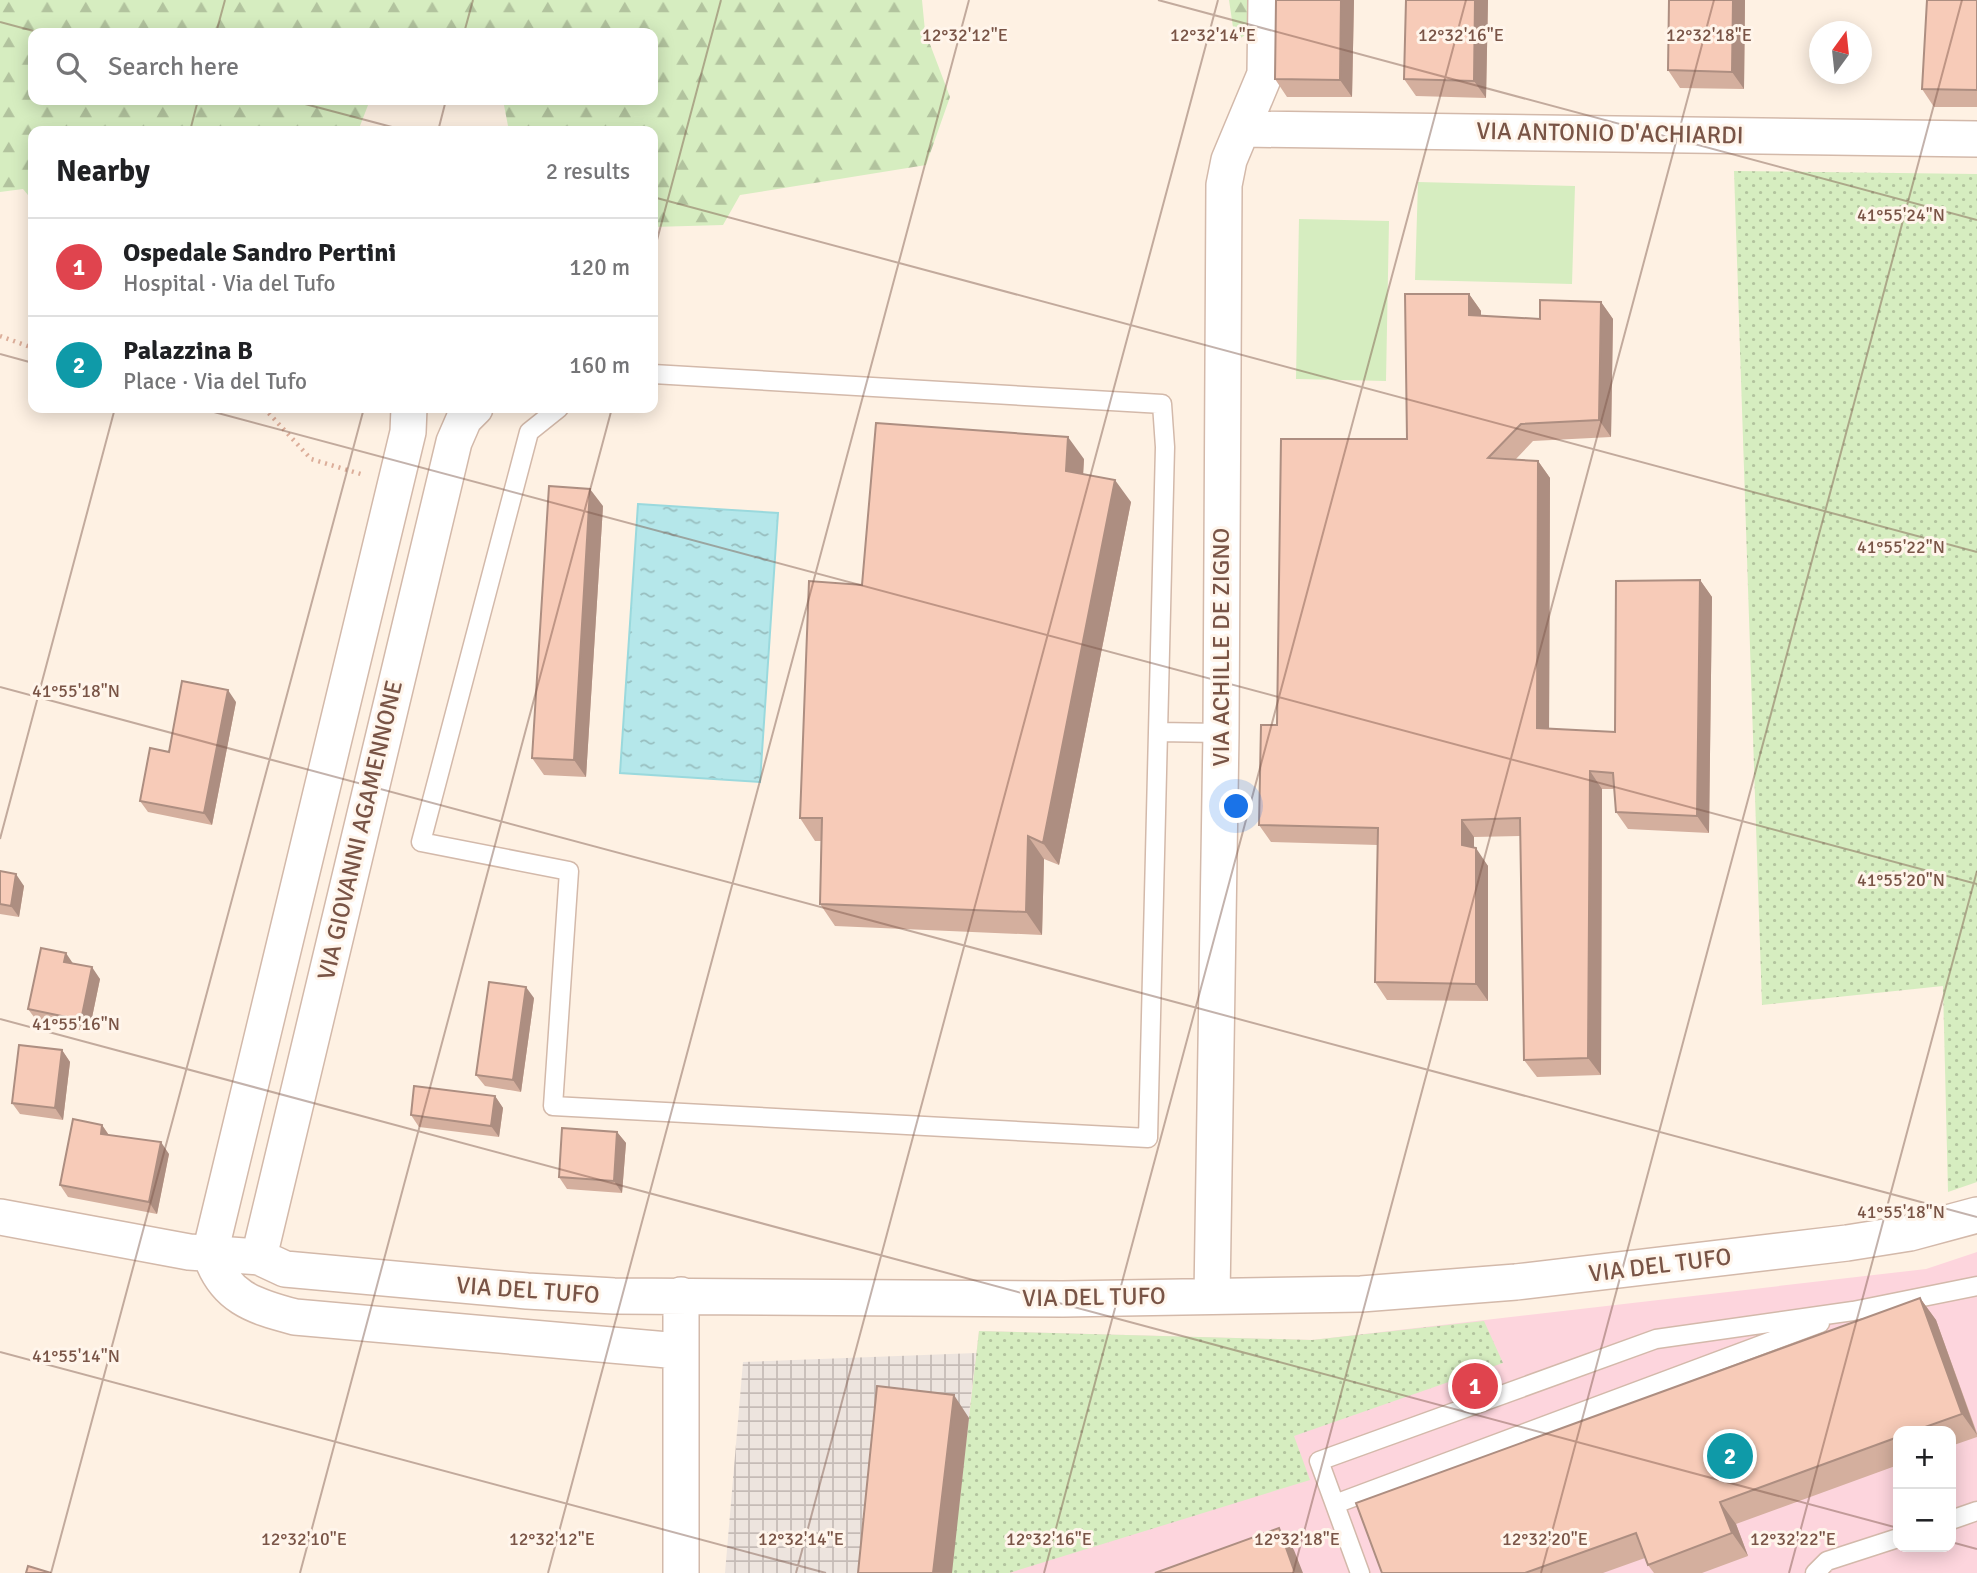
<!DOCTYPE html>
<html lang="en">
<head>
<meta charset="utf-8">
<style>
	:root { --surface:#fff; --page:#f6f6f6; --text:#202124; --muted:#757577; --line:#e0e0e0; --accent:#b45309 }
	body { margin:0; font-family:Signika,sans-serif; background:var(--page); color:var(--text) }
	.controls { position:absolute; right:21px; bottom:21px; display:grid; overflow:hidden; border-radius:14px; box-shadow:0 4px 18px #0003 }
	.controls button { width:63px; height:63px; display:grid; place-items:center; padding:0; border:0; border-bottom:2px solid var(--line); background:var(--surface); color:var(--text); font:35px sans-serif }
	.compass { position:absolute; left:1809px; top:21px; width:63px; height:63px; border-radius:50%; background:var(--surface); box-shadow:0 4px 18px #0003; rotate:15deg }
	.you { position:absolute; left:1237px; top:807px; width:24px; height:24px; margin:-18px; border:5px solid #fff; border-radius:50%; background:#1a73e8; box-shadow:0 0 0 10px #1a73e833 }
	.badge { display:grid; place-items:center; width:46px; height:46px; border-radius:50%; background:var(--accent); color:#fff; font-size:23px; font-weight:700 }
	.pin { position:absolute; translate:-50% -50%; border:4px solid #fff; box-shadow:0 2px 7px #0006 }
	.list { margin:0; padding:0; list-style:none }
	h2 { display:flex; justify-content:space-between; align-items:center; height:91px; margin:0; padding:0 28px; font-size:30px }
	h2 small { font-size:23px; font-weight:400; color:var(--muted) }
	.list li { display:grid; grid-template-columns:46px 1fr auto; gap:21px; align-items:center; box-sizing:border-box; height:98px; padding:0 28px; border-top:2px solid var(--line) }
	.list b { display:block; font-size:26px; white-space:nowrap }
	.list p { margin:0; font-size:23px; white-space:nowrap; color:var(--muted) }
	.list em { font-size:23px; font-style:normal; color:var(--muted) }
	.icon { flex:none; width:38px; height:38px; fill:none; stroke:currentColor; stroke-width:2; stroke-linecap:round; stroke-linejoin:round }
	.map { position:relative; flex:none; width:1977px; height:1573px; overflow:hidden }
	.search { position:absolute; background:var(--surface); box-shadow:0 4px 18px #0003; left:28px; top:28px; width:630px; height:77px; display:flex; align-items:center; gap:18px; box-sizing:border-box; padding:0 24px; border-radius:14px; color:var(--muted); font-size:26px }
	.panel { position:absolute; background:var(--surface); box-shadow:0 4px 18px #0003; left:28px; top:126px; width:630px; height:287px; border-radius:14px }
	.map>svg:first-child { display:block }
	.industrial { fill:url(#industrial-grid) }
	.medical { fill:#fdd5dd; fill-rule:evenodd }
	.grass { fill:url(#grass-dots) }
	.forest { fill:url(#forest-firs) }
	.pitch { fill:#d6edc0 }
	.water { fill:url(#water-ripples); stroke:#9ad9dd; stroke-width:2 }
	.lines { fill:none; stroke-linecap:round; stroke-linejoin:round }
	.lane-casing { stroke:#d3b9aa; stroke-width:21 }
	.street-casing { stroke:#d3b9aa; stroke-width:38 }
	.path { stroke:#dcae9a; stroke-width:4.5; stroke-dasharray:2 5; stroke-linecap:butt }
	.lane { stroke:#fff; stroke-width:18 }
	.street { stroke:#fff; stroke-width:35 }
	.wall { fill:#d4af9e }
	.shaded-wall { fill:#ad8e81 }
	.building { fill:#f7cbb8; stroke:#ad8e81; stroke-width:2 }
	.ticks { fill:none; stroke:#795446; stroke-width:2; stroke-opacity:0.45 }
	.labels { text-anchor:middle; stroke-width:6; stroke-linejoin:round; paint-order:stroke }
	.street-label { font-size:24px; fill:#795446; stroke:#fff5eb }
	.ticks-label { font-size:18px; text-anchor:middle; fill:#795446; stroke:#fff5eb; stroke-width:6; stroke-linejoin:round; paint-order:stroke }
</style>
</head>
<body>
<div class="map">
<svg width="1977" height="1573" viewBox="0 0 1977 1573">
	<defs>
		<pattern id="industrial-grid" width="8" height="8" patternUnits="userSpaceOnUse" patternTransform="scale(1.75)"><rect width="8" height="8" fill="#ede4de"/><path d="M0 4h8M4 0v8" fill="none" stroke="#c5bbb6"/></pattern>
		<pattern id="grass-dots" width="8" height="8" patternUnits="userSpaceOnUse" patternTransform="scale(1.75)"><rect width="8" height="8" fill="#d6edc0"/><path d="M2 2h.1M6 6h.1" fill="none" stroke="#b2c39e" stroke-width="1.8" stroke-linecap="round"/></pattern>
		<pattern id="forest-firs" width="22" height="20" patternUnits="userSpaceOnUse" patternTransform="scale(1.75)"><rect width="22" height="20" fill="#d6edc0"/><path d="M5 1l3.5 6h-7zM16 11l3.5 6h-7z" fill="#b2c39e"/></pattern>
		<pattern id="water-ripples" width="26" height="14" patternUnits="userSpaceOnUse" patternTransform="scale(1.75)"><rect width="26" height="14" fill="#b5e7ea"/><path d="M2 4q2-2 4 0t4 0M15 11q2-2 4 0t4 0" fill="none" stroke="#98bebf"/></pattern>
	</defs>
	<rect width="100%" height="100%" fill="#fef1e3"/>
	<!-- industrial -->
	<path class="industrial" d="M976 1353 951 1573H725L743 1362Z"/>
	<!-- medical -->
	<path class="medical" d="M1977 1252V1573H951L979 1331 1312 1340 1926 1269ZM1898 1431H1951V1547H1898Z"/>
	<!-- grass -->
	<path class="grass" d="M1734 171 1977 174V1182L1948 1192 1943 986 1762 1005Z
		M1484 1321 1503 1363 1294 1436 1310 1480 1009 1573H951L979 1331 1312 1340Z"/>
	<!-- forest -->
	<path class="forest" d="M0 0H922L925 31 950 97 926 165 740 195 723 225 653 227V131H509L503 100H653V33H33V100H370L358 131H33V201L23 189 0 192Z
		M1229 0H1256V29L1235 41Z"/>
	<!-- pitch -->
	<path class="pitch" d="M1418 182 1575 186 1572 284 1415 280Z
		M1299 219 1389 221 1386 381 1296 379Z"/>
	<!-- water -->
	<path class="water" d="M638 504 778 513 760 782 620 773Z"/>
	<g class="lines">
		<defs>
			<path id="lane" d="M653 374 1162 404 1165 447 1158 732
				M559 408 529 432 421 842 569 871 553 1106 1148 1138 1158 732 1221 733
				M1335 1504 1820 1323
				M1951 1520 1977 1511
				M1360 1573 1319 1461 1656 1339 1853 1311 1977 1286
				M1815 1573 1827 1561 1898 1538"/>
			<path id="street" d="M1244 129 1977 139
				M409 408 408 432 210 1253C224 1297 253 1306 295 1317L679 1351
				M0 1217 189 1252 259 1257 285 1269 527 1291 614 1296 1063 1299 1361 1294 1516 1282 1847 1243 1910 1233 1977 1215
				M259 1257 454 442 464 419 475 408
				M1212 1296 1221 733 1224 185 1229 160 1265 74 1266 0
				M681 1573V1295"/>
		</defs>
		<!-- lane casing -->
		<use href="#lane" class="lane-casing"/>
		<!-- street casing -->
		<use href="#street" class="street-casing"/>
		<!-- path -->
		<path class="path" d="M0 336 33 348
			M264 408 311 459 364 475"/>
		<!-- lane -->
		<use href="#lane" class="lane"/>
		<!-- street -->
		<use href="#street" class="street"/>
	</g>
	<!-- wall -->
	<path class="wall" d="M1354 0 1352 97H1287L1275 79Z
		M1406 0H1488L1486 98 1416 96 1404 79Z
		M1745 0 1744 89 1680 88 1668 70Z
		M1977 0V107H1934L1922 89Z
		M1469 294 1481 311V316L1540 319 1601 302 1613 319 1611 437 1533 441 1516 459 1538 461 1550 478 1549 729 1615 732 1700 580 1712 597 1709 833 1628 829 1616 812 1615 789H1602L1601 1075 1537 1077 1524 1060 1520 836 1474 837V848L1488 866V1001L1387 1000 1375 982 1378 845 1271 842 1259 825 1277 725 1407 439Z
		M1084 459 1083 474 1131 502 1059 865 1044 859 1042 935 835 926 820 904 821 841H815L800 818 862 585Z
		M603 506 586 777 544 775 532 758Z
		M236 702 212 825 148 812 140 801 169 752Z
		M0 871 24 886 19 917 0 914Z
		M73 964 100 979 89 1032 37 1021 28 1009Z
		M534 998 521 1092 485 1086 476 1075Z
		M62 1050 70 1062 63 1120 20 1114 12 1103Z
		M495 1096 503 1108 499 1137 419 1127 411 1115Z
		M102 1125 109 1135 169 1154 157 1214 68 1197 60 1185Z
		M617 1132 626 1143 622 1193 567 1189 559 1177Z
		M1920 1298 1936 1320 1977 1433V1437L1951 1446V1431H1898V1465L1736 1524 1748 1556 1702 1573H1654L1648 1565 1645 1558 1603 1573H1382Z"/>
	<!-- shaded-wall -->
	<path class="shaded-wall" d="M1341 0H1354L1352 97 1340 80Z
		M1475 0H1488L1486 98 1474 81Z
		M1733 0H1745L1744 89 1732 72Z
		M1469 294 1481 311V333L1469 315Z
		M1601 302 1613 319 1611 437 1599 420Z
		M1068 437 1084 459 1082 494 1066 471Z
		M1538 461 1550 478 1549 746 1537 728Z
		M1115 480 1131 502 1059 865 1043 843Z
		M590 489 603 506 586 777 574 760Z
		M1700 580 1712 597 1709 833 1697 816Z
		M228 690 236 702 212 825 204 813Z
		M1590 771 1602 789 1601 1075 1588 1058Z
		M1462 820 1474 837V862L1462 845Z
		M1028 836 1044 859 1042 935 1026 912Z
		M1476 848 1488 866V1001L1476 984Z
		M16 874 24 886 19 917 11 906Z
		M66 953 74 965 64 962Z
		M92 967 100 979 89 1032 81 1020Z
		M526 987 534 998 521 1092 513 1080Z
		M62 1050 70 1062 63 1120 55 1108Z
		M495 1096 503 1108 499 1137 491 1126Z
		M102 1125 110 1137 101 1134Z
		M617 1132 626 1143 622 1193 614 1181Z
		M161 1142 169 1154 157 1214 149 1202Z
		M1920 1298 1936 1320 1977 1435 1962 1414Z
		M954 1395 969 1418 952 1573H933Z
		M1720 1502 1736 1524 1748 1556 1732 1533Z
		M1279 1528 1294 1550 1303 1573H1295Z"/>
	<!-- building -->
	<path class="building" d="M1276 0H1341L1340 80 1275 79Z
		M1406 0H1475L1474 81 1404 79Z
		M1669 0H1733L1732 72 1668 70Z
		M1927 0H1977V90L1922 89Z
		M1405 294H1469V315L1540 319V300L1601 302 1599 420 1521 424 1488 458 1538 461 1537 728 1615 732 1616 581 1700 580 1697 816 1616 812 1613 773 1590 771 1588 1058 1524 1060 1520 818 1462 820V845L1476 848V984L1375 982 1378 828 1259 825 1261 725H1277L1281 439H1407Z
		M876 423 1068 437 1066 471 1115 480 1043 843 1028 836 1026 912 820 904 822 818H800L809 581 862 585Z
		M549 486 590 489 574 760 532 758Z
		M182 681 228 690 204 813 140 801 150 748 169 752Z
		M0 871 16 874 11 906 0 904Z
		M41 948 66 953 64 962 92 967 81 1020 28 1009Z
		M489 982 526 987 513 1080 476 1075Z
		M19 1045 62 1050 55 1108 12 1103Z
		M414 1086 495 1096 491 1126 411 1115Z
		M73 1119 102 1125 101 1134 161 1142 149 1202 60 1185Z
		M562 1128 617 1132 614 1181 559 1177Z
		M1920 1298 1962 1414 1914 1431H1898V1437L1720 1502 1732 1533 1648 1565 1636 1533 1525 1573H1382L1356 1503Z
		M877 1386 954 1395 933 1573H858Z
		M1279 1528 1295 1573H1155Z
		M28 1566 51 1573H26Z"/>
	<!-- ticks -->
	<path class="ticks" d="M1158 0 1977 220M0 22 41 33M216 33 225 0M464 33 473 0M290 100 407 131M190 131 198 100M438 131 446 100M653 197 1977 552M653 255 721 0M0 354 33 363M199 408 1977 884M0 687 1977 1217M0 839 115 408M0 1019 1898 1528M0 1352 826 1573M1951 1542 1977 1549M51 1573 364 408M300 1573 612 408M548 1573 969 0M796 1573 1218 0M1044 1573 1466 0M1293 1573 1714 0M1541 1573 1962 0M1789 1573 1977 871"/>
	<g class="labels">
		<!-- street labels -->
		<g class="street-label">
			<text transform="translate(1610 133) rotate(1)" y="8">VIA ANTONIO D'ACHIARDI</text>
			<text transform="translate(1221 647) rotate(-90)" y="8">VIA ACHILLE DE ZIGNO</text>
			<text transform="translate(360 830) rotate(-77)" y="8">VIA GIOVANNI AGAMENNONE</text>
			<text transform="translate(1660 1265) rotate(-7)" y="8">VIA DEL TUFO</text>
			<text transform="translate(528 1290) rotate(4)" y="8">VIA DEL TUFO</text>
			<text transform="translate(1094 1297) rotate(-1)" y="8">VIA DEL TUFO</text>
		</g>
	</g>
	<g class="ticks-label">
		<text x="965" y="41">12°32'12"E</text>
		<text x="1213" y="41">12°32'14"E</text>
		<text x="1461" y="41">12°32'16"E</text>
		<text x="1709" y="41">12°32'18"E</text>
		<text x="1901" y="221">41°55'24"N</text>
		<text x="1901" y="553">41°55'22"N</text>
		<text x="76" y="697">41°55'18"N</text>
		<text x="1901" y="886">41°55'20"N</text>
		<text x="76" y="1030">41°55'16"N</text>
		<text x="1901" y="1218">41°55'18"N</text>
		<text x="76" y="1362">41°55'14"N</text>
		<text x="304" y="1545">12°32'10"E</text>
		<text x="552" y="1545">12°32'12"E</text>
		<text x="801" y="1545">12°32'14"E</text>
		<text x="1049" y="1545">12°32'16"E</text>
		<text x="1297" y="1545">12°32'18"E</text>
		<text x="1545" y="1545">12°32'20"E</text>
		<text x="1793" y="1545">12°32'22"E</text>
	</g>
</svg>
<div class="controls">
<button>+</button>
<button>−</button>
</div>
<svg class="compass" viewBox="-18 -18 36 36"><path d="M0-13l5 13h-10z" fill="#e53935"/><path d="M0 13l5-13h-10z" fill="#757577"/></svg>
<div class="you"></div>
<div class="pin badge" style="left:1475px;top:1386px;background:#e0444e">1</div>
<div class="pin badge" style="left:1730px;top:1456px;background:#0f9aa8">2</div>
<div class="search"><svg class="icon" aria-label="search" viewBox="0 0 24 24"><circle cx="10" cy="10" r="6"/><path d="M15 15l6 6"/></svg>Search here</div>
<section class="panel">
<h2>Nearby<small>2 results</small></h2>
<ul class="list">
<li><span class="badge" style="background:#e0444e">1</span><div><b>Ospedale Sandro Pertini</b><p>Hospital · Via del Tufo</p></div><em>120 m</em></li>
<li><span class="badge" style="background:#0f9aa8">2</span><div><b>Palazzina B</b><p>Place · Via del Tufo</p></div><em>160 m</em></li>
</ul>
</section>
</div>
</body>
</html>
